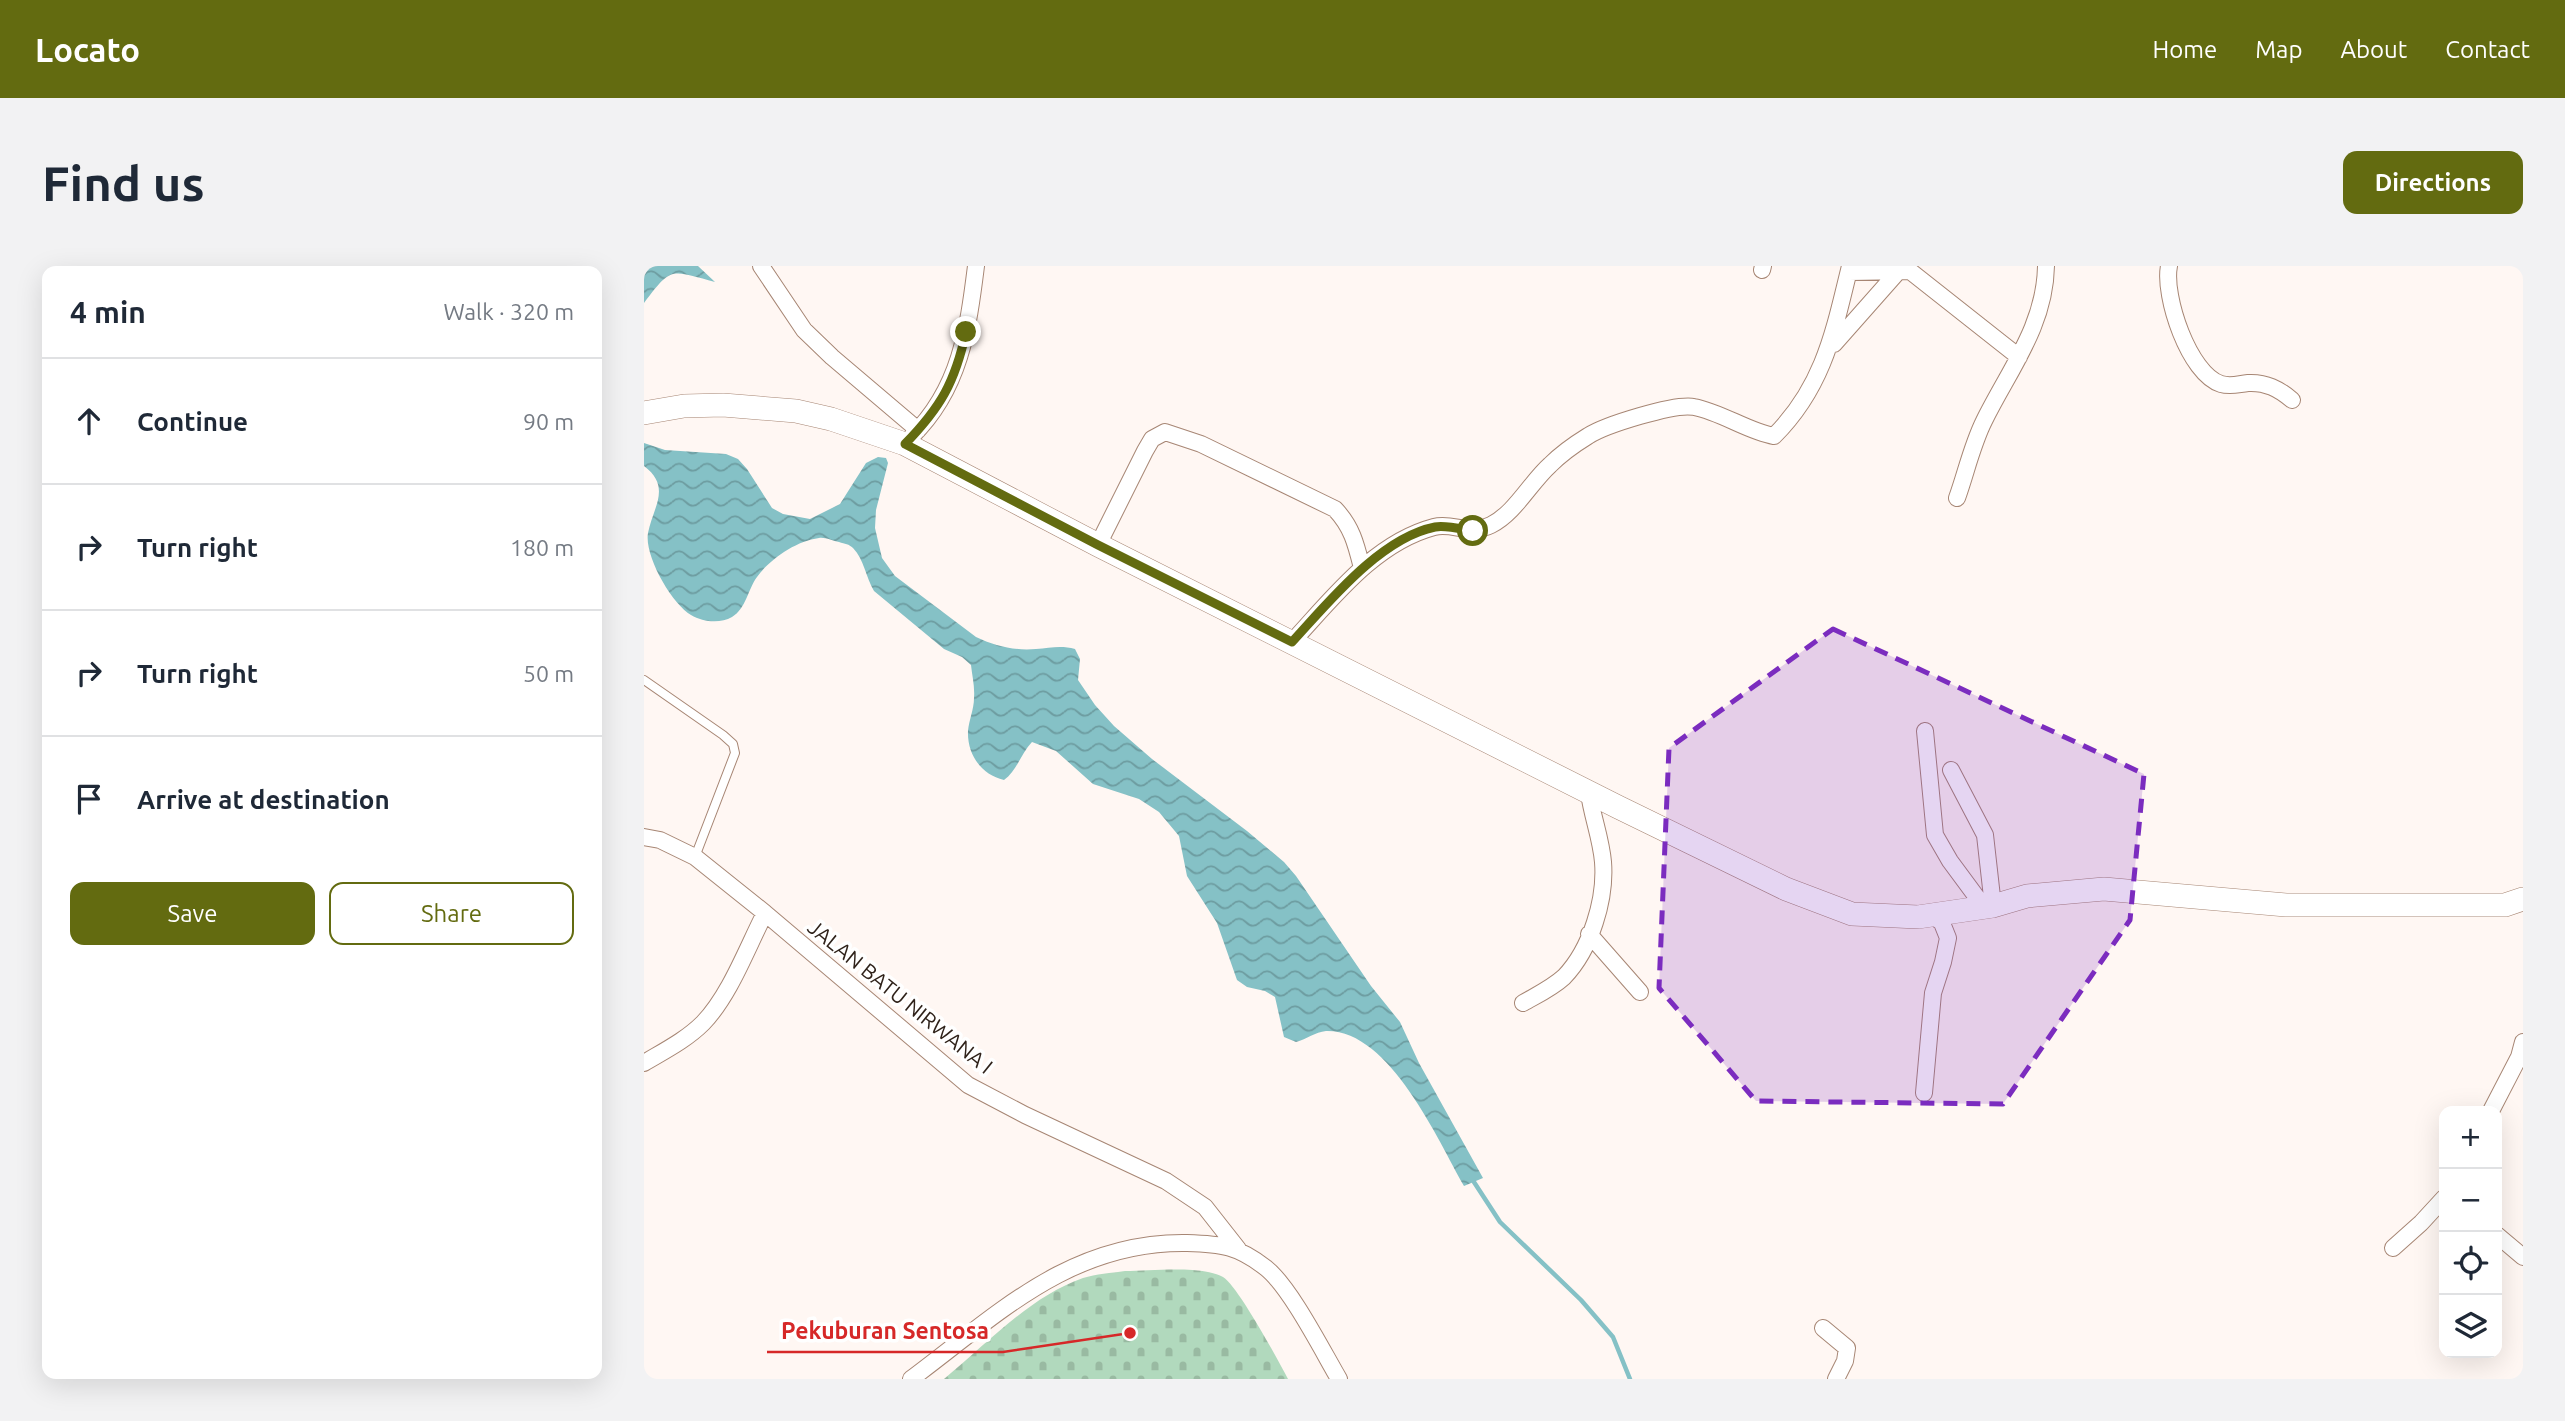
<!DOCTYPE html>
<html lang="en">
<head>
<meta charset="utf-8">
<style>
	:root { --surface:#fff; --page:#f2f2f3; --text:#1f2937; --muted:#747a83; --line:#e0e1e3; --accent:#636b10 }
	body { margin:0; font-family:Ubuntu,sans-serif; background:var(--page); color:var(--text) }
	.controls { position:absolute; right:21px; bottom:21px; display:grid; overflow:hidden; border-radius:14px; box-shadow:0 7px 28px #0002 }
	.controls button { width:63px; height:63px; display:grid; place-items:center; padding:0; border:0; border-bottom:2px solid var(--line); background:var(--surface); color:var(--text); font:35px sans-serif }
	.stop { position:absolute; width:21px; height:21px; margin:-16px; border:5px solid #636b10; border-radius:50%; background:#fff }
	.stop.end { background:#636b10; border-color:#fff; box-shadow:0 2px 7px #0008 }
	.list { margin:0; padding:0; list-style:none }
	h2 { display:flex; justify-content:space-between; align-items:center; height:91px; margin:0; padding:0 28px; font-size:30px }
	h2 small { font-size:23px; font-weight:400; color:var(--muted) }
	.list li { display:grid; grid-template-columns:46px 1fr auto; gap:21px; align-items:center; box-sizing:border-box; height:126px; padding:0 28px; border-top:2px solid var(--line) }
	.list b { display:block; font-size:26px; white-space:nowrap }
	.list em { font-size:23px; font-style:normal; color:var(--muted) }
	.actions { display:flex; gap:14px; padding:21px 28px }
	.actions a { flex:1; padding:16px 0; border:2px solid var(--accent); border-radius:14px; text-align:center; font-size:24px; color:var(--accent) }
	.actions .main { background:var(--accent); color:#fff }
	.icon { flex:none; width:38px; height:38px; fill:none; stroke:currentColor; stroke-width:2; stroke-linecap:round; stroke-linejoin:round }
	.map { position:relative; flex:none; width:1879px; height:1113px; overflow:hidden; border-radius:14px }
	header { display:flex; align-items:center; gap:42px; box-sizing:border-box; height:98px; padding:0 35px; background:var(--accent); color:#fff }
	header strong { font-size:33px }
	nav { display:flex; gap:38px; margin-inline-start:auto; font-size:24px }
	.intro { display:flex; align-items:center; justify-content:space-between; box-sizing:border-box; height:168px; padding:0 42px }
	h1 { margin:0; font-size:49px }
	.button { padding:18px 32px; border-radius:14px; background:var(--accent); color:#fff; font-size:24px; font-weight:700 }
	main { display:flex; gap:42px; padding:0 42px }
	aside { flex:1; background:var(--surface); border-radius:14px; box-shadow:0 7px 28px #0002 }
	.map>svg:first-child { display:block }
	.cemetery { fill:url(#cemetery-stones) }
	.water { fill:url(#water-waves) }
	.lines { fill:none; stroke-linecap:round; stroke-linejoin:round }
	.stream { stroke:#85c1c6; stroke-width:4.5 }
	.lane-casing { stroke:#a78674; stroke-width:10 }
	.street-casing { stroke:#a78674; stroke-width:18 }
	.secondary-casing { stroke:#a78674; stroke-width:24 }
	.lane { stroke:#fff; stroke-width:8 }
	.street { stroke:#fff; stroke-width:16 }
	.secondary { stroke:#fff; stroke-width:23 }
	.route { stroke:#636b10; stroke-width:9 }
	.marked { fill:#7b2cbf; fill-opacity:0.2; stroke:#7b2cbf; stroke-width:5; stroke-dasharray:14 9; stroke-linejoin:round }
	.labels { text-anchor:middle; stroke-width:7; stroke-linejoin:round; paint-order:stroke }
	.street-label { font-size:21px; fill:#2f221a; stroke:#fff }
	.leader { fill:none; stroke:#d62828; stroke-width:2.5 }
	.callout-dot { fill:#d62828; stroke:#fff; stroke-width:2.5 }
	.callout-label { font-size:23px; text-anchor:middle; font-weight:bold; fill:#d62828; stroke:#fff; stroke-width:7; stroke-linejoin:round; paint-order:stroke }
</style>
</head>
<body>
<header>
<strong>Locato</strong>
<nav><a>Home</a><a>Map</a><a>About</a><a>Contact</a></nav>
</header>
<div class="intro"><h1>Find us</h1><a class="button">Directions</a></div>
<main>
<aside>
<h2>4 min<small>Walk · 320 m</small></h2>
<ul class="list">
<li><svg class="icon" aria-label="ahead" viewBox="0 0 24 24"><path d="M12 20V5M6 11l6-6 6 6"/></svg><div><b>Continue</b></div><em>90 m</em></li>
<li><svg class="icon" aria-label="right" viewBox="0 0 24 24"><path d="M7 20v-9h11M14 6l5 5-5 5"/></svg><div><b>Turn right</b></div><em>180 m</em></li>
<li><svg class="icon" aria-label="right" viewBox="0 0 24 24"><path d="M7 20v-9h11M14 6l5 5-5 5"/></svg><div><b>Turn right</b></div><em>50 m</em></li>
<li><svg class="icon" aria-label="arrive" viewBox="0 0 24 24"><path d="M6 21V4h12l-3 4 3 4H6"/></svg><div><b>Arrive at destination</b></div></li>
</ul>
<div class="actions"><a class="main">Save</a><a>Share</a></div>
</aside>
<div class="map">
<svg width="1879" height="1113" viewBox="0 0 1879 1113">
	<defs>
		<pattern id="cemetery-stones" width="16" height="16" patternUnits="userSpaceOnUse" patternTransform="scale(1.75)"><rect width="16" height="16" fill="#b1d9bd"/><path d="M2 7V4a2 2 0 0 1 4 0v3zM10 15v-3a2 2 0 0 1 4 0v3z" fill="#99baa2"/></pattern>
		<pattern id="water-waves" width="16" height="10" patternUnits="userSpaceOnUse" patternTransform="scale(1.75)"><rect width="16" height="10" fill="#85c1c6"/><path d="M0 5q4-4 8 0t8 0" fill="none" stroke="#6d9ca0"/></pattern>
	</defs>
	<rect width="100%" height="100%" fill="#fff7f3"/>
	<!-- cemetery -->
	<path class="cemetery" d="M481 1005C507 1005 557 999 579 1011 594 1020 634 1094 644 1113H300C343 1078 385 1031 439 1012 452 1008 467 1007 481 1005Z"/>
	<!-- water -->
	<path class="water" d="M0 0H54L71 16C26 4 28 0 0 37Z
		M0 177 21 184 82 188 94 193 103 203 128 242 139 248 166 253 196 238 222 197 234 191 242 192 244 197 232 244 231 262 238 292 251 310 332 371C351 380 371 385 392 383 406 382 417 379 431 383L436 393 434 414 451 439 470 460 508 493 603 565 640 596 652 610 727 720 756 756 775 797 839 912 820 920C794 874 745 763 682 765 671 766 663 773 652 776L640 771 631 731 621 725 603 721 593 714 573 657 543 610 535 570 515 546 495 533 449 518 412 485 388 476C377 487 373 505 360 514 338 509 323 489 324 465 325 454 330 443 330 432 331 421 328 409 327 399L318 391 300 383 230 325C222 312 220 293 209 282 205 278 201 278 195 276 189 275 181 271 175 272 152 275 126 293 113 311 104 323 102 343 88 351 76 358 59 356 47 349 28 338 0 290 4 267 9 241 28 221 0 200Z"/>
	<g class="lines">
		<!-- stream -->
		<path class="stream" d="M828 913 856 956 937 1034 969 1071 986 1113"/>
		<defs>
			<path id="lane" d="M0 414 79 469 89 478 91 487 51 591"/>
			<path id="street" d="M117 0 160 64 188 91 274 164
				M1525 0C1519 30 1545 108 1577 118 1587 121 1594 118 1604 117 1622 116 1635 123 1648 134
				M1118 4 1119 0
				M1205 6 1266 5 1375 91
				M1190 78 1259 0
				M268 170C316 123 324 64 332 0
				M1313 232C1322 207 1328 179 1340 155 1365 104 1401 60 1402 0
				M454 279 501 185 508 173 521 166 557 178 691 243C708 261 712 278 718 302
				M648 376C688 333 730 277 790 261 809 256 825 270 847 259 871 247 886 217 906 199 917 188 931 178 944 170 961 159 1031 137 1050 141 1077 146 1105 166 1130 170 1180 120 1190 65 1206 0
				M1281 465 1291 569 1306 595 1340 641
				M1307 504 1341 569 1349 640
				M0 571 16 574 51 591 121 647 324 819 381 849 522 915 561 941 594 983
				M945 668 996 726
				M879 737C893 729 908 722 920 711 947 683 962 633 959 596 957 572 948 550 945 527
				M0 797C20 785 42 774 59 757 86 729 103 682 121 647
				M1280 827 1289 727 1299 696 1304 672 1298 657 1289 649
				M1847 845 1875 791 1879 776
				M1853 969 1879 991
				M1749 982 1777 957 1800 932
				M1179 1062 1203 1082 1201 1095 1192 1113
				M267 1113C354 1048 427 975 543 977 578 978 594 980 622 1002 646 1021 678 1084 695 1113"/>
			<path id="secondary" d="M0 147 40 140 79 139 152 145 187 153 261 178 454 279 974 541 1142 623 1208 648 1274 651 1349 640 1383 630 1460 623 1642 639H1861L1879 633"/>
		</defs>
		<!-- lane casing -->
		<use href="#lane" class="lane-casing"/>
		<!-- street casing -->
		<use href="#street" class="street-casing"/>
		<!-- secondary casing -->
		<use href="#secondary" class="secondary-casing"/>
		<!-- lane -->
		<use href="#lane" class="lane"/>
		<!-- street -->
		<use href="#street" class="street"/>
		<!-- secondary -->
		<use href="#secondary" class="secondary"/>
	</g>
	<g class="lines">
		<!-- route -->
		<path class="route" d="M322 66C311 116 297 141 261 178L454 279 648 376C684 337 736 272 791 261 802 259 817 263 829 265"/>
	</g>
	<!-- marked area -->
	<path class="marked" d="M1189 363 1500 508 1486 654 1359 838 1112 835 1015 722 1025 482Z"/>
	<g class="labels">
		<!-- street labels -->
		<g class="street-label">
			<text transform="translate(256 731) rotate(39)" y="7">JALAN BATU NIRWANA I</text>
		</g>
	</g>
	<!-- callouts -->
	<path class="leader" d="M486 1067L359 1086H123"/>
	<circle class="callout-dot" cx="486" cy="1067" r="7"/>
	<g class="callout-label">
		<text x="241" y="1073">Pekuburan Sentosa</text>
	</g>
</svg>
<div class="controls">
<button>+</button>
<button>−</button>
<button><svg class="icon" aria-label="locate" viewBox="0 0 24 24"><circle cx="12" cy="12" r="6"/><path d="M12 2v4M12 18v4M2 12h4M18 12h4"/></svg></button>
<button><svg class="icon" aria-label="layers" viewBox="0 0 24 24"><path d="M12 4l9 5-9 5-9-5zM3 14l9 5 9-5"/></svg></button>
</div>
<div class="stop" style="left:829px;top:265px"></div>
<div class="stop end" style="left:322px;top:66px"></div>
</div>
</main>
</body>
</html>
